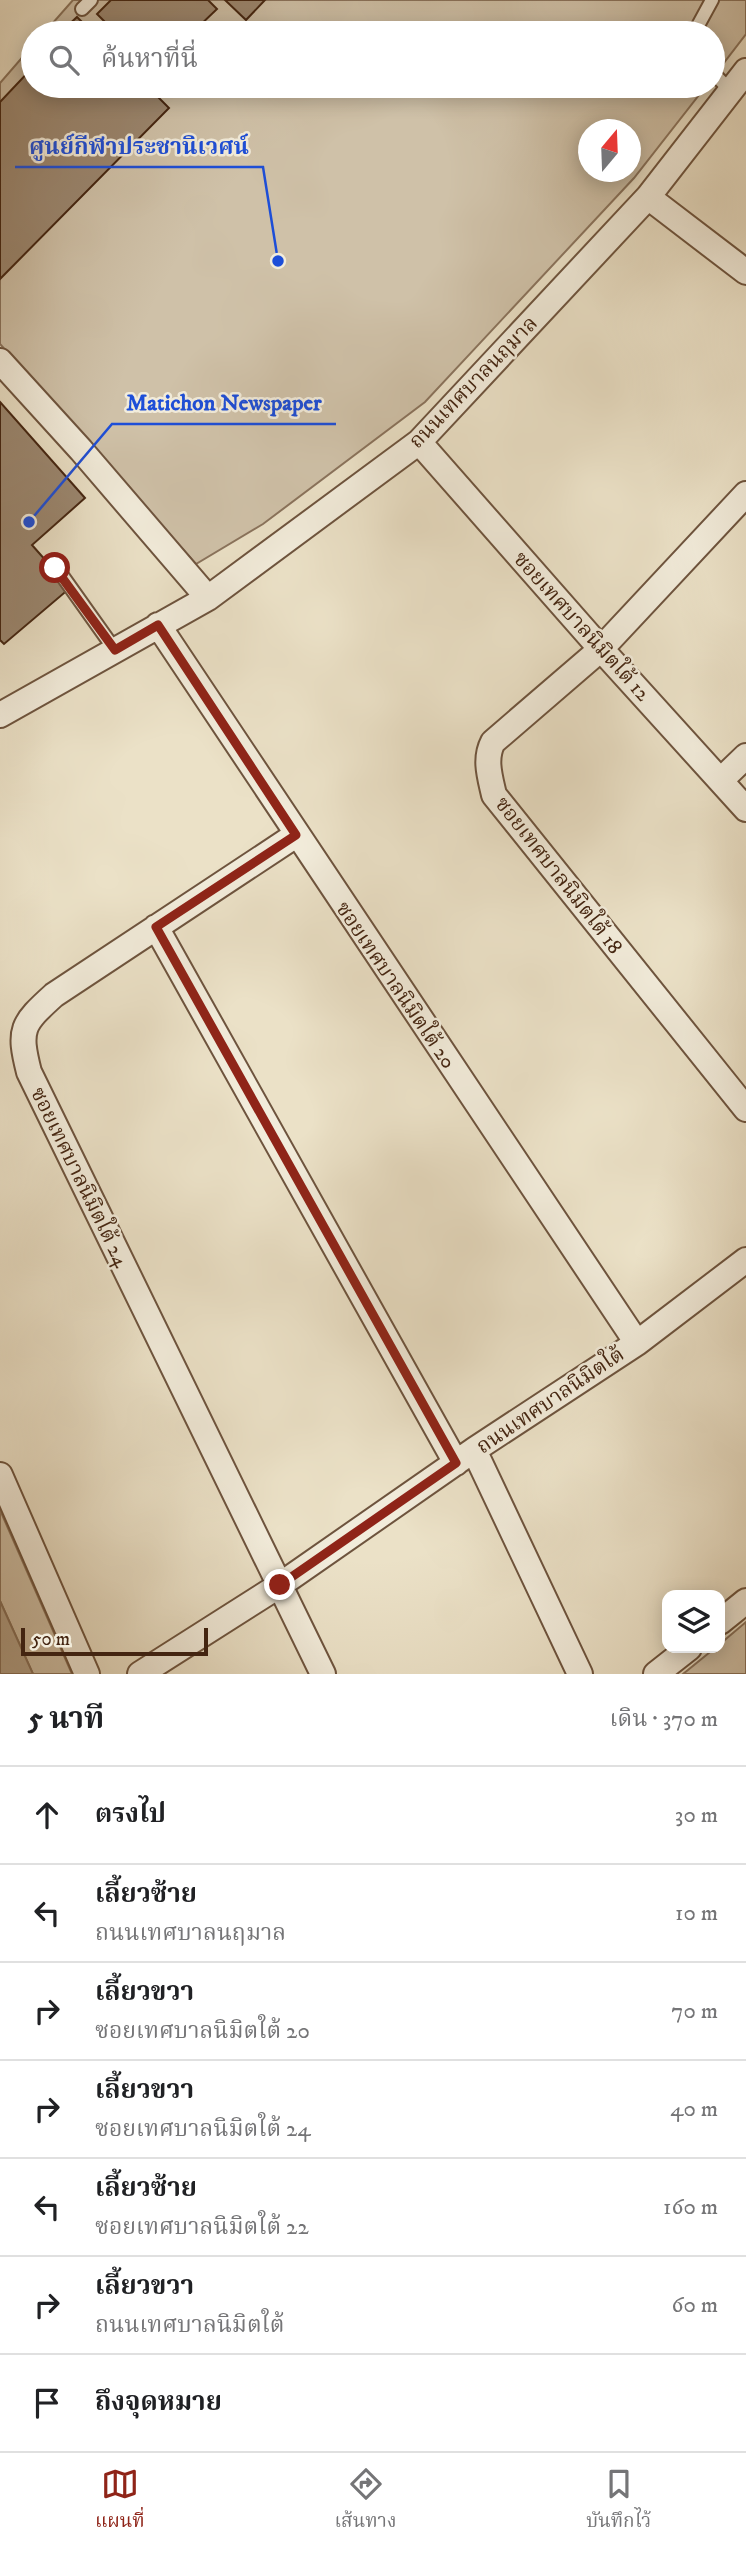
<!DOCTYPE html>
<html lang="th">
<head>
<meta charset="utf-8">
<style>
	:root { --surface:#fff; --page:#f2f2f2; --text:#202124; --muted:#757577; --line:#e0e0e0; --accent:#8f2418 }
	body { margin:0; font-family:"IM FELL DW Pica","Noto Serif Thai",serif; background:var(--page); color:var(--text) }
	.controls { position:absolute; right:21px; bottom:21px; display:grid; overflow:hidden; border-radius:14px; box-shadow:0 4px 18px #0003 }
	.controls button { width:63px; height:63px; display:grid; place-items:center; padding:0; border:0; border-bottom:2px solid var(--line); background:var(--surface); color:var(--text); font:35px sans-serif }
	.compass { position:absolute; left:578px; top:119px; width:63px; height:63px; border-radius:50%; background:var(--surface); box-shadow:0 4px 18px #0003; rotate:19deg }
	.scale { position:absolute; left:21px; bottom:18px; width:187px; box-sizing:border-box; padding-left:7px; border:4px solid #442511; border-top:0; font-size:19px; line-height:24px; white-space:nowrap; color:#442511; -webkit-text-stroke:5px #f2ecdb; paint-order:stroke }
	.stop { position:absolute; width:21px; height:21px; margin:-16px; border:5px solid #8f2418; border-radius:50%; background:#fff }
	.stop.end { background:#8f2418; border-color:#fff; box-shadow:0 2px 7px #0008 }
	.list { margin:0; padding:0; list-style:none }
	h2 { display:flex; justify-content:space-between; align-items:center; height:91px; margin:0; padding:0 28px; font-size:30px }
	h2 small { font-size:23px; font-weight:400; color:var(--muted) }
	.list li { display:grid; grid-template-columns:46px 1fr auto; gap:21px; align-items:center; box-sizing:border-box; height:98px; padding:0 28px; border-top:2px solid var(--line) }
	.list b { display:block; font-size:26px; white-space:nowrap }
	.list p { margin:0; font-size:23px; white-space:nowrap; color:var(--muted) }
	.list em { font-size:23px; font-style:normal; color:var(--muted) }
	.icon { flex:none; width:38px; height:38px; fill:none; stroke:currentColor; stroke-width:2; stroke-linecap:round; stroke-linejoin:round }
	.map { position:relative; flex:none; width:746px; height:1674px; overflow:hidden }
	.search { position:absolute; background:var(--surface); box-shadow:0 4px 18px #0003; left:21px; right:21px; top:21px; height:77px; display:flex; align-items:center; gap:18px; box-sizing:border-box; padding:0 24px; border-radius:38px; color:var(--muted); font-size:26px }
	.sheet { height:777px; background:var(--surface) }
	nav { display:flex; justify-content:space-around; align-items:center; box-sizing:border-box; height:98px; border-top:2px solid var(--line); background:var(--surface); font-size:19px; color:var(--muted) }
	nav a { display:grid; justify-items:center; gap:4px }
	nav .on { color:var(--accent) }
	.map>svg:first-child { display:block }
	.green { fill:#cfc1a8; stroke:#8a735c; stroke-width:2; fill-rule:evenodd }
	.water { fill:#b2a189; stroke:#866f59; stroke-width:2 }
	.building { fill:#9b8770; stroke:#442511; stroke-width:2 }
	.lines { fill:none; stroke-linecap:round; stroke-linejoin:round }
	.service-casing { stroke:#6e543e; stroke-width:16 }
	.minor-casing { stroke:#6e543e; stroke-width:28 }
	.service { stroke:#f2ecdb; stroke-width:12 }
	.minor { stroke:#f2ecdb; stroke-width:24 }
	.route { stroke:#8f2418; stroke-width:9 }
	.labels { text-anchor:middle; stroke-width:5; stroke-linejoin:round; paint-order:stroke }
	.street-label { font-size:21px; fill:#442511; stroke:#f2ecdb }
	.leader { fill:none; stroke:#1d4ed8; stroke-width:2.5 }
	.callout-dot { fill:#1d4ed8; stroke:#f2ecdb; stroke-width:2.5 }
	.callout-label { font-size:23px; text-anchor:middle; font-weight:bold; fill:#1d4ed8; stroke:#f2ecdb; stroke-width:5; stroke-linejoin:round; paint-order:stroke }
</style>
</head>
<body>
<div class="map">
<svg width="746" height="1674" viewBox="0 0 746 1674">
	<rect width="100%" height="100%" fill="#ebe1c7"/>
	<filter id="stains"><feTurbulence type="fractalNoise" baseFrequency=".00286" numOctaves="4"/><feColorMatrix values="0 0 0 0 .2 0 0 0 0 .09 0 0 0 0 .02 0 0 0 .5 -.17"/></filter>
	<radialGradient id="worn" r=".72"><stop offset=".6" stop-color="#630" stop-opacity="0"/><stop offset="1" stop-color="#630" stop-opacity=".3"/></radialGradient>
	<!-- green -->
	<path class="green" d="M73 0H746V34L713 77V33H44Z
		M33 45V86H706L634 178 425 402 263 524 196 564 0 344V83ZM588 130H630V172H588Z
		M0 1510 72 1674H33L0 1601Z
		M746 1622V1674H683L715 1648H720V1644Z"/>
	<!-- water -->
	<path class="water" d="M0 1601 33 1674H0Z"/>
	<!-- building -->
	<path class="building" d="M111 0H208L217 9 192 33H116L97 14Z
		M225 0H265L246 20Z
		M77 17 93 33H60Z
		M33 67V86H157L152 91 169 108 0 279V102Z
		M0 402 85 498 32 545 70 588 4 644 0 640Z"/>
	<g class="lines">
		<defs>
			<path id="service" d="M82 9 91 0
				M694 33 712 0
				M713 73 731 91
				M56 567 115 650"/>
			<path id="minor" d="M648 197 746 272
				M0 361 81 450 208 598
				M419 442 601 649 746 809
				M746 494 601 649 493 742C484 759 490 777 494 795L746 1109
				M158 625 637 1343
				M0 715 208 598 419 442 648 197 746 71
				M721 780 746 756
				M296 835 54 995C22 1024 18 1029 29 1072L323 1674
				M156 927 456 1463
				M474 1450 580 1674
				M0 1475 87 1674
				M720 1622 746 1601
				M140 1674 280 1585 474 1450 637 1343 746 1260
				M656 1674 689 1648"/>
		</defs>
		<!-- service casing -->
		<use href="#service" class="service-casing"/>
		<!-- minor casing -->
		<use href="#minor" class="minor-casing"/>
		<!-- service -->
		<use href="#service" class="service"/>
		<!-- minor -->
		<use href="#minor" class="minor"/>
	</g>
	<g class="lines">
		<!-- route -->
		<path class="route" d="M55 568 115 650 158 625 296 835 156 927 456 1463 280 1585"/>
	</g>
	<g class="labels">
		<!-- street labels -->
		<g class="street-label">
			<text transform="translate(473 382) rotate(-46)" y="7">ถนนเทศบาลนฤมาล</text>
			<text transform="translate(582 626) rotate(48)" y="7">ซอยเทศบาลนิมิตใต้ 12</text>
			<text transform="translate(559 875) rotate(52)" y="7">ซอยเทศบาลนิมิตใต้ 18</text>
			<text transform="translate(396 985) rotate(56)" y="7">ซอยเทศบาลนิมิตใต้ 20</text>
			<text transform="translate(80 1177) rotate(64)" y="7">ซอยเทศบาลนิมิตใต้ 24</text>
			<text transform="translate(550 1400) rotate(-34)" y="7">ถนนเทศบาลนิมิตใต้</text>
		</g>
	</g>
	<!-- callouts -->
	<path class="leader" d="M278 261L263 167H15M29 522L112 424H336"/>
	<g class="callout-dot">
		<circle cx="278" cy="261" r="7"/>
		<circle cx="29" cy="522" r="7"/>
	</g>
	<g class="callout-label">
		<text x="139" y="154">ศูนย์กีฬาประชานิเวศน์</text>
		<text x="224" y="410">Matichon Newspaper</text>
	</g>
	<rect width="100%" height="100%" filter="url(#stains)"/>
	<rect width="100%" height="100%" fill="url(#worn)"/>
</svg>
<div class="controls">
<button><svg class="icon" aria-label="layers" viewBox="0 0 24 24"><path d="M12 4l9 5-9 5-9-5zM3 14l9 5 9-5"/></svg></button>
</div>
<svg class="compass" viewBox="-18 -18 36 36"><path d="M0-13l5 13h-10z" fill="#e53935"/><path d="M0 13l5-13h-10z" fill="#757577"/></svg>
<div class="scale">50 m</div>
<div class="stop" style="left:55px;top:568px"></div>
<div class="stop end" style="left:280px;top:1585px"></div>
<div class="search"><svg class="icon" aria-label="search" viewBox="0 0 24 24"><circle cx="10" cy="10" r="6"/><path d="M15 15l6 6"/></svg>ค้นหาที่นี่</div>
</div>
<section class="sheet">
<h2>5 นาที<small>เดิน · 370 m</small></h2>
<ul class="list">
<li><svg class="icon" aria-label="ahead" viewBox="0 0 24 24"><path d="M12 20V5M6 11l6-6 6 6"/></svg><div><b>ตรงไป</b></div><em>30 m</em></li>
<li><svg class="icon" aria-label="left" viewBox="0 0 24 24"><path d="M17 20v-9H6M10 6l-5 5 5 5"/></svg><div><b>เลี้ยวซ้าย</b><p>ถนนเทศบาลนฤมาล</p></div><em>10 m</em></li>
<li><svg class="icon" aria-label="right" viewBox="0 0 24 24"><path d="M7 20v-9h11M14 6l5 5-5 5"/></svg><div><b>เลี้ยวขวา</b><p>ซอยเทศบาลนิมิตใต้ 20</p></div><em>70 m</em></li>
<li><svg class="icon" aria-label="right" viewBox="0 0 24 24"><path d="M7 20v-9h11M14 6l5 5-5 5"/></svg><div><b>เลี้ยวขวา</b><p>ซอยเทศบาลนิมิตใต้ 24</p></div><em>40 m</em></li>
<li><svg class="icon" aria-label="left" viewBox="0 0 24 24"><path d="M17 20v-9H6M10 6l-5 5 5 5"/></svg><div><b>เลี้ยวซ้าย</b><p>ซอยเทศบาลนิมิตใต้ 22</p></div><em>160 m</em></li>
<li><svg class="icon" aria-label="right" viewBox="0 0 24 24"><path d="M7 20v-9h11M14 6l5 5-5 5"/></svg><div><b>เลี้ยวขวา</b><p>ถนนเทศบาลนิมิตใต้</p></div><em>60 m</em></li>
<li><svg class="icon" aria-label="arrive" viewBox="0 0 24 24"><path d="M6 21V4h12l-3 4 3 4H6"/></svg><div><b>ถึงจุดหมาย</b></div></li>
</ul>
</section>
<nav>
<a class="on"><svg class="icon" aria-label="map" viewBox="0 0 24 24"><path d="M3 6l6-2 6 2 6-2v14l-6 2-6-2-6 2zM9 4v14M15 6v14"/></svg>แผนที่</a>
<a><svg class="icon" aria-label="directions" viewBox="0 0 24 24"><path d="M12 3l9 9-9 9-9-9zM9 14v-3h6M13 9l2 2-2 2"/></svg>เส้นทาง</a>
<a><svg class="icon" aria-label="saved" viewBox="0 0 24 24"><path d="M7 4h10v16l-5-4-5 4z"/></svg>บันทึกไว้</a>
</nav>
</body>
</html>
